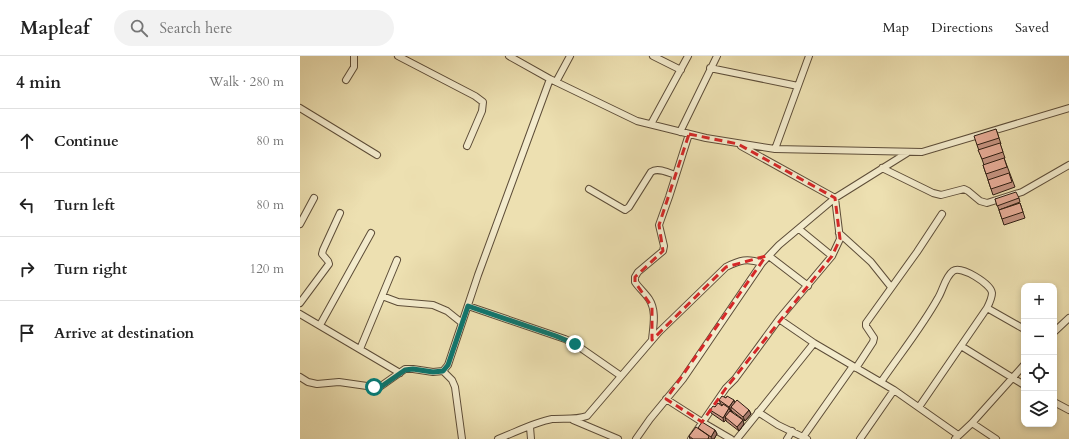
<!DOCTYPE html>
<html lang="en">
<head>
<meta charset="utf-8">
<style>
	:root { --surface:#fff; --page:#f2f2f2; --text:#222; --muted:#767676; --line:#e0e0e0 }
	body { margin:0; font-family:Cardo,serif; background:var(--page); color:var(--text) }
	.controls { position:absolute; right:12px; bottom:12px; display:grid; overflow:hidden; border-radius:8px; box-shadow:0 2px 6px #0003 }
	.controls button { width:36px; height:36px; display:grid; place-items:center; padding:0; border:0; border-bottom:1px solid var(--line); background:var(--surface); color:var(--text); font:20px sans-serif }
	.stop { position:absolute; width:12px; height:12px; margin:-9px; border:3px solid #0f766e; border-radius:50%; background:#fff }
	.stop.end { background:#0f766e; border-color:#fff; box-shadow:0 1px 4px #0008 }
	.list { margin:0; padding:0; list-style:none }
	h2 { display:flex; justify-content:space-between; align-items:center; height:52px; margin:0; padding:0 16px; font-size:17px }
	h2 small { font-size:13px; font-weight:400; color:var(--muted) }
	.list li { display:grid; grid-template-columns:26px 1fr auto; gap:12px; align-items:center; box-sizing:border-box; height:64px; padding:0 16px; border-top:1px solid var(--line) }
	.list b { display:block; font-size:15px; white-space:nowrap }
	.list em { font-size:13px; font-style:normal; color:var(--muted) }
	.icon { flex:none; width:22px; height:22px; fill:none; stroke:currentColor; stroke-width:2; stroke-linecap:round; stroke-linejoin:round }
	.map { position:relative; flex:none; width:769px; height:383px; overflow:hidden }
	header { display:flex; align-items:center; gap:24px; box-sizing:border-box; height:56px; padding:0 20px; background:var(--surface); border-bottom:1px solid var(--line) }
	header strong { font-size:19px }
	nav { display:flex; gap:22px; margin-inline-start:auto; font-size:14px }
	.search { width:280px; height:36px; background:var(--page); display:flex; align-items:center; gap:10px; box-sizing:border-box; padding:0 14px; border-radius:22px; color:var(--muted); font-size:15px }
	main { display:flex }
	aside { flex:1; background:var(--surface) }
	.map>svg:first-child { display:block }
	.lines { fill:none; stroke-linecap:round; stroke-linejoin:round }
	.minor-casing { stroke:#5d4d38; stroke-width:8 }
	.minor { stroke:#f3ebcc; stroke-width:6 }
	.wall { fill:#c79482; stroke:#2d1c10 }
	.shaded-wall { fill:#a2786a; stroke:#2d1c10 }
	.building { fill:#e7ac97; stroke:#2d1c10 }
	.route { stroke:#0f766e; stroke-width:5 }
	.marked { fill:none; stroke:#d62828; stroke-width:3; stroke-dasharray:8 5; stroke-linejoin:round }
</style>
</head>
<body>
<header>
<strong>Mapleaf</strong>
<div class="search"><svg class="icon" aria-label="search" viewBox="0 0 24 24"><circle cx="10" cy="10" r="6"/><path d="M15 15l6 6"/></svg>Search here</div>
<nav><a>Map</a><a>Directions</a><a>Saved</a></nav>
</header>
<main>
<aside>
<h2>4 min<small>Walk · 280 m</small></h2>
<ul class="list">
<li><svg class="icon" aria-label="ahead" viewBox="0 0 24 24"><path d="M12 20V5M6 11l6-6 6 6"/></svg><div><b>Continue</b></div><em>80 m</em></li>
<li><svg class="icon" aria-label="left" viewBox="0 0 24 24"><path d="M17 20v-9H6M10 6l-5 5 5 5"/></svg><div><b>Turn left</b></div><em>80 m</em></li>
<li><svg class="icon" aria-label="right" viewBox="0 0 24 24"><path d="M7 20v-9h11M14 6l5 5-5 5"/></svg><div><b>Turn right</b></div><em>120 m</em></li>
<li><svg class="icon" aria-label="arrive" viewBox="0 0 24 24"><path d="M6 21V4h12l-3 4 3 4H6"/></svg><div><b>Arrive at destination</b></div></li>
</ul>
</aside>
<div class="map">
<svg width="769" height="383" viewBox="0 0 769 383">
	<rect width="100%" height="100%" fill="#ede0b1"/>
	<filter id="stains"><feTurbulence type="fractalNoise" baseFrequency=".005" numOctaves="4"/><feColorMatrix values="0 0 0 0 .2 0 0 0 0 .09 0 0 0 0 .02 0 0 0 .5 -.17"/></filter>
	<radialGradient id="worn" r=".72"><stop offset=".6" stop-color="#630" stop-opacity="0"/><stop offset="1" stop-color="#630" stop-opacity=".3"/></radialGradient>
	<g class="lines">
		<defs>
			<path id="minor" d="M98 0 175 40 183 46 182 55 167 90
				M209 0 250 23 337 65 406 82 475 93 622 96 769 52
				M353 0 381 14
				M410 12 498 30
				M46 24 54 11V0
				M256 26 270 0
				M0 52 77 99
				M351 68 388 0
				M380 76 417 0
				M475 93 509 0
				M582 112 633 137 641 139 664 133 668 135 680 145 687 147 722 136 769 109
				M289 133 325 154 329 151 351 116C358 111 368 117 376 119
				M0 168 14 142
				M499 173 532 200
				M539 177 571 206 591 231
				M469 200 508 230
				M82 240 98 246 133 249 147 255 162 267
				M0 247 29 208 28 205 22 198 23 194 40 157
				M168 250 265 283 275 288 321 320
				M687 252 724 273
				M0 258 100 317
				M479 263 514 287 594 334 658 379
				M20 269 71 177
				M754 276 769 262
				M352 284C353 271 357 255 349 243 345 237 339 232 335 226V221L338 216 363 195 364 190 359 169 369 141 389 78
				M661 290 724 329
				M60 293 97 204
				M556 312 573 286 574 282 566 270V267L617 196 642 158
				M143 315 152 324 155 331 162 383
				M0 321 8 326 17 328 39 326 74 331 81 330 105 313H113L133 316 143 315 148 309 178 219 250 23
				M581 326C600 298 622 271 638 242 643 234 645 221 653 215 661 209 691 228 692 237 692 242 689 248 687 252L619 351
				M366 343 402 366 431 383
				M754 346 769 354
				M458 356 478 369 507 383
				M273 364 318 383
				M672 367 696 383
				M230 371 231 383
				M503 381 553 310
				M198 383C214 377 235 366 252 363 264 362 275 364 287 360L359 276 426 211C440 204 447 202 462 207
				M336 383 350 363 383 323 462 207 479 189 535 142 607 97
				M391 383 426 332 435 323 479 263 532 200 540 183 535 142 441 90
				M437 383 514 287
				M487 383 492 375
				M560 383 594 334
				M655 383 672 367 724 309"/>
		</defs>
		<!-- minor casing -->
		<use href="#minor" class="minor-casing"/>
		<!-- minor -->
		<use href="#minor" class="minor"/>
	</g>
	<!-- wall -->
	<path class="wall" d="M696 73 701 88H700L705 102H704L715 131 693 139 683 109H684L677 89Z
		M719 142 720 146 699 154 695 143Z
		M720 147 725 162 704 169 699 154Z
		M426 342 449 354 451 358 445 365 432 355 431 354V355L430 354 444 368 439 375 426 365V364L424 366 411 357 410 354 415 351 422 350 419 344Z
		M398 372 415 374 417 378 414 383H390L389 380 399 373Z"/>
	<!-- shaded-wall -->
	<path class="shaded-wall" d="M434 344 435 348 431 351V355L429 351Z
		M429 352 431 356 425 361 426 364 424 366 423 362Z
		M449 354 451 358 445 365 443 361Z
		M443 364 444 368 439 375 437 371Z
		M415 374 417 378 414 383H412L411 381Z"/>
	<!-- building -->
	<path class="building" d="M696 73 699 82 677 89 674 80Z
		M700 87 703 96 682 103 678 94Z
		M704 102 707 111 686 118 683 109Z
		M709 117 712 126 691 133 688 124Z
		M716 136 719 142 697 150 695 143Z
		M720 147 723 156 702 163 699 154Z
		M422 340 426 342 427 340 434 344 429 351 419 344Z
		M437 344 449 354 443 361 431 351Z
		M418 347 422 350 423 348 429 352 423 362 410 354 413 350 415 351Z
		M430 355 443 364 437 371 425 361Z
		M402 366 415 374 411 381 398 372Z
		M396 371 409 380 408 383H393L389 380Z"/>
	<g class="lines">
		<!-- route -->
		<path class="route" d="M74 331 82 330 105 314 113 313 133 316 143 315 148 309 168 250 256 280 275 288"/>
	</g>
	<!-- marked area -->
	<path class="marked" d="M389 78 438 88 535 142 540 183 532 200 426 332 402 366 366 343 466 200 426 211 352 284V251L335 226V221L363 195 359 169Z"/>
	<rect width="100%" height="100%" filter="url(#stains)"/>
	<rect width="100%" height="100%" fill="url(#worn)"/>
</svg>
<div class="controls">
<button>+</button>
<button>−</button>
<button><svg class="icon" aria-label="locate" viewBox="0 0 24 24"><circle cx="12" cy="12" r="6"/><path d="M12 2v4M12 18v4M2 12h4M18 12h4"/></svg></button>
<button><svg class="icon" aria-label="layers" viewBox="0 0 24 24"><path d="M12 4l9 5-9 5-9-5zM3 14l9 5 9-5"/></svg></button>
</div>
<div class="stop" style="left:74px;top:331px"></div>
<div class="stop end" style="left:275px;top:288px"></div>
</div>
</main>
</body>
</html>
